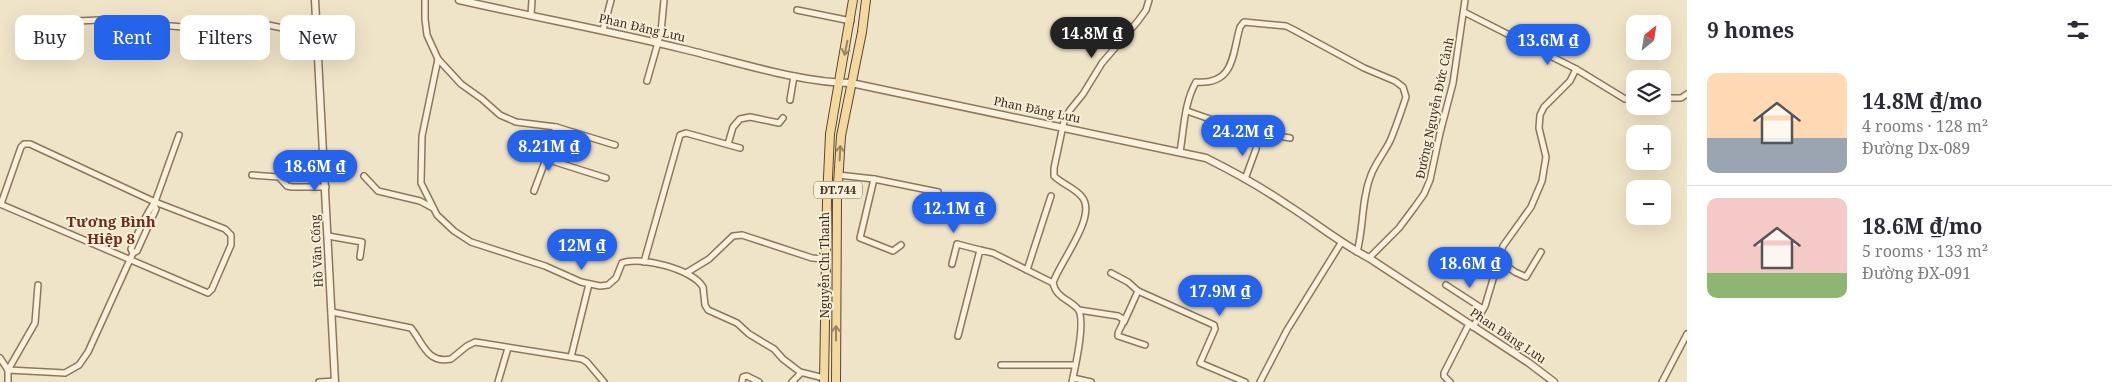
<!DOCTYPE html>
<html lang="en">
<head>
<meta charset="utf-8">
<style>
	:root { --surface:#fff; --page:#f2f2f3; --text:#2b2b33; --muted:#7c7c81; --line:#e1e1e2; --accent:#2563eb }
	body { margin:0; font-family:"Noto Serif",serif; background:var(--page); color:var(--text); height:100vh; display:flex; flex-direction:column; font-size:19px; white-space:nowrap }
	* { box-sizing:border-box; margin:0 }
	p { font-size:16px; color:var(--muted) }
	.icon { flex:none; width:28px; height:28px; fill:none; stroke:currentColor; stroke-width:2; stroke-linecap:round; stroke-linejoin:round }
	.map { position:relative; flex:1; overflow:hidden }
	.panel { display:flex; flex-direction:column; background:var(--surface); width:425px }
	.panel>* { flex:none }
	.hud { position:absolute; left:15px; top:15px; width:475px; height:45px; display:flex; gap:10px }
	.needle { width:32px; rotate:30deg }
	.controls { position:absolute; left:1626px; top:15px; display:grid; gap:10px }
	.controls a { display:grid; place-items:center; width:45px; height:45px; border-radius:10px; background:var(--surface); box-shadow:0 5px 20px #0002; font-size:25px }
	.price { position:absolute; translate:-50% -42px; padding:0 11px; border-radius:18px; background:var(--accent); color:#fff; font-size:16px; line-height:32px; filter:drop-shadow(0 1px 2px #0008) }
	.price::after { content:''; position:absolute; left:50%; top:30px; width:15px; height:11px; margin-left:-8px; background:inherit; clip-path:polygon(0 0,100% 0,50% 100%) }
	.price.current { background:#222; color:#fff }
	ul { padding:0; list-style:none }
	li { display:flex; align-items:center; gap:15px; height:125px; padding:0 20px }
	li+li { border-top:1px solid var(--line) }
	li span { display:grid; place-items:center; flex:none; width:140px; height:100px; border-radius:10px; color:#555 }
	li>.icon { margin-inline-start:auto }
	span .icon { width:60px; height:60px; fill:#fffc; stroke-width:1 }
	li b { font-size:21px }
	h2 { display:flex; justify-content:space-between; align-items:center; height:60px; padding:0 20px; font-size:21px }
	.tag { padding:0 18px; border-radius:10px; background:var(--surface); box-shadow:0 5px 20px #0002; font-size:18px; line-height:45px }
	.tag.current { background:var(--accent); color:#fff }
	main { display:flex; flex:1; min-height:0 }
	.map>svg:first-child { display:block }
</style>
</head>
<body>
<main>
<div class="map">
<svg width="1687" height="382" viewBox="0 0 1687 382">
	<rect width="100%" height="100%" fill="#f0e4c8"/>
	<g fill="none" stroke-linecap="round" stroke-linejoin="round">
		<defs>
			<g id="minor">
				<path d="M425 0V19L427 35 438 59 461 84 482 99 500 115 516 122 556 127 615 145"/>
				<path d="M797 10 851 21"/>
				<path d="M1464 12 1576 69 1625 99H1635"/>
				<path d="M531 15 532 0"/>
				<path d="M76 21 100 20 119 24 148 20 160 25 193 28 268 25 317 35"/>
				<path d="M603 30 611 0"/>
				<path d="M438 59 422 136 421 183 437 215 454 231 471 242 545 266 581 282 600 286 608 285 616 278 622 263C641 256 692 269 703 287L705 305 708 310 737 323 749 334 774 349 783 359 800 372 824 378"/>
				<path d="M647 81 661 32 664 0"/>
				<path d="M1662 98H1681L1687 94"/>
				<path d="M790 100 794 76"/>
				<path d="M1187 111 1250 133 1257 138"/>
				<path d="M556 127 546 159 606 178"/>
				<path d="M728 144 733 127 740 119 750 117 779 123 783 118"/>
				<path d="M1180 152C1184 129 1184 103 1196 82 1234 85 1232 56 1240 27L1244 22 1286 26 1294 30 1364 68 1395 81 1403 87 1406 97C1401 112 1396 127 1390 141 1384 153 1376 162 1371 175 1361 200 1364 227 1357 252"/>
				<path d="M252 175 279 177 287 186 292 187H326"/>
				<path d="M838 175 874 179 938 192"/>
				<path d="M364 176 378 191 420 201 433 208"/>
				<path d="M874 179 860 238 893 251 901 245"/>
				<path d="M1245 179 1256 149 1257 138 1261 133 1290 138"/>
				<path d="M534 191 546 159"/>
				<path d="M0 204 208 293 212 289 231 245V235L225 229 155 202 30 144H24L21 147 1 204"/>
				<path d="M328 236 362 242 360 257"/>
				<path d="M133 253 137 251 156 209 154 205"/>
				<path d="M1369 258 1399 228 1414 208 1424 194 1430 180 1440 133 1453 83 1465 0"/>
				<path d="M1498 260 1515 272 1526 277 1541 252"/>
				<path d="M644 262 680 135 686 133 740 148"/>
				<path d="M952 264 957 244 980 250"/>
				<path d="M1027 270 1051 196"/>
				<path d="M686 273 709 259 733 236 742 235 812 258 825 259"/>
				<path d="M1111 273 1128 282 1138 291 1124 322"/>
				<path d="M1446 285 1483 309"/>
				<path d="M1138 291 1214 325 1215 329 1200 363 1245 382"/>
				<path d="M1079 310 1118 316 1123 319C1124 326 1117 330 1118 336L1145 345"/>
				<path d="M332 312 411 328C423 343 427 364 451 359L467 346 475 342 582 359 587 362 604 382"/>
				<path d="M1473 327 1485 306 1503 246 1531 207 1542 181 1546 157 1539 128 1540 115 1544 107 1570 81 1576 69"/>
				<path d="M958 336 980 250 993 253 1053 283"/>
				<path d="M571 357 589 284"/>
				<path d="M0 358 8 370"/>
				<path d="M1001 365H1075"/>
				<path d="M8 370 35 323 38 285"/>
				<path d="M1073 378 1091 382"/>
				<path d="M8 382V370L65 373 79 365 88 352 133 253 131 249C138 233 145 215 155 202L179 135"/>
				<path d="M319 382 335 381"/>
				<path d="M498 382 508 348"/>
				<path d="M742 382 743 377 747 376 759 382"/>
				<path d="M792 382 801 373"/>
				<path d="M1072 382C1075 368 1087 317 1077 308 1068 299 1056 297 1053 283 1059 263 1098 216 1082 197 1075 188 1062 184 1054 176V168L1064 121 1070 110 1083 94 1102 63 1138 21 1146 10 1149 0"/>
				<path d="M1260 382 1287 330 1341 243"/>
				<path d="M1450 382 1444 376V373L1469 324"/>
				<path d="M1662 382 1687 334"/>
			</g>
			<g id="tertiary">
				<path d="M315 0 335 382"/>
				<path d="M459 0C534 17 609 31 683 49 734 61 800 83 851 83L1206 158C1234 172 1261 187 1286 204 1315 222 1338 242 1369 258L1529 363 1554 382"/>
			</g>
			<g id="primary">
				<path d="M824 382 827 200 830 134 853 0"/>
				<path d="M836 382 837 200 841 136 862 32 866 0"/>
			</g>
		</defs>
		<use href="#minor" stroke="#8d765c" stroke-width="8"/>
		<use href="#tertiary" stroke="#8d765c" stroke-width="9"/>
		<use href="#primary" stroke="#5b4430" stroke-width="10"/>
		<use href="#minor" stroke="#faf1dc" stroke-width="5"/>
		<use href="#tertiary" stroke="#faf1dc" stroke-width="6"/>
		<use href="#primary" stroke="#f3d9a0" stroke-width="8"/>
	</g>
	<defs><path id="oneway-shaft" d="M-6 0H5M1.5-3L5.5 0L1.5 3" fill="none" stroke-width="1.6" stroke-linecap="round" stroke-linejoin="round" transform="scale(1.25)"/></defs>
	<g stroke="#988460">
		<use href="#oneway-shaft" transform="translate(846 48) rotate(101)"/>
		<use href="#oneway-shaft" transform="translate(840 153) rotate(-87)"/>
		<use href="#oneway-shaft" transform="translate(836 333) rotate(-90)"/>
	</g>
	<g text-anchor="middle" stroke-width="4" stroke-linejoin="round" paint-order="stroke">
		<rect fill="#f7eed8" stroke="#756857" stroke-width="1" x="814" y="181.5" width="48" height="17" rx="4"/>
		<g font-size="11" font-weight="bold" fill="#3d2e20">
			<text x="838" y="194">ĐT.744</text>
		</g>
		<g font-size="12" fill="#3d2e20" stroke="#f7eed8">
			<text transform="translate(642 28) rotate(13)" y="4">Phan Đăng Lưu</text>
			<text transform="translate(1435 108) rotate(-78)" y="4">Đường Nguyễn Đức Cảnh</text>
			<text transform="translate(1037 110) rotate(12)" y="4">Phan Đăng Lưu</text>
			<text transform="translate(317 251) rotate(-93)" y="4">Hồ Văn Cống</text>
			<text transform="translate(825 265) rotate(-90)" y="4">Nguyễn Chí Thanh</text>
			<text transform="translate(1508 336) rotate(34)" y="4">Phan Đăng Lưu</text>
		</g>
		<g font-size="15" font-weight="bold" fill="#6b2e1e" stroke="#f7eed8">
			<text x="111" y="227">Tương Bình<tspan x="111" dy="17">Hiệp 8</tspan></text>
		</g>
	</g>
</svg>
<div class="controls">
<a><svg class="needle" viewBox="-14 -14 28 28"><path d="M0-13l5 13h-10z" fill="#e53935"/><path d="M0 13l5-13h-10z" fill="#7c7c81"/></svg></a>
<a><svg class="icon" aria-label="layers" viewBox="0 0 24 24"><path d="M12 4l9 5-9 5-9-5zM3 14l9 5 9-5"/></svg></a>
<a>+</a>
<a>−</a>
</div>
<b class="price current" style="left:1092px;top:59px">14.8M ₫</b>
<b class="price" style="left:1548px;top:66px">13.6M ₫</b>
<b class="price" style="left:1243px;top:157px">24.2M ₫</b>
<b class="price" style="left:549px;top:172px">8.21M ₫</b>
<b class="price" style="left:315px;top:192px">18.6M ₫</b>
<b class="price" style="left:954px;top:234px">12.1M ₫</b>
<b class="price" style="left:582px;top:271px">12M ₫</b>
<b class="price" style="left:1470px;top:289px">18.6M ₫</b>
<b class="price" style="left:1220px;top:317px">17.9M ₫</b>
<div class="hud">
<a class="tag">Buy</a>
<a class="tag current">Rent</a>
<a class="tag">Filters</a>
<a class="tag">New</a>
</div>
</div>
<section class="panel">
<h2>9 homes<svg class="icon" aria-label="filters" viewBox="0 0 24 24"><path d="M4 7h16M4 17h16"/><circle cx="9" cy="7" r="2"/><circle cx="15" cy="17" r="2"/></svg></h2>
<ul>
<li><span style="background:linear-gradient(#ffd9b3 65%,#9aa5b1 0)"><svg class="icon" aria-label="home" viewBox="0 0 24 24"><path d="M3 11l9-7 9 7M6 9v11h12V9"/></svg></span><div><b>14.8M ₫/mo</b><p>4 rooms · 128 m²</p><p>Đường Dx-089</p></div></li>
<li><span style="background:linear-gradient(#f6c9c9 75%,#8fb573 0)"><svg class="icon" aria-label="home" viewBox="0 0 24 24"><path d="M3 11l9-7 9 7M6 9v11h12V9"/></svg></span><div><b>18.6M ₫/mo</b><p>5 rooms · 133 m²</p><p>Đường ĐX-091</p></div></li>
</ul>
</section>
</main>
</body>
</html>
